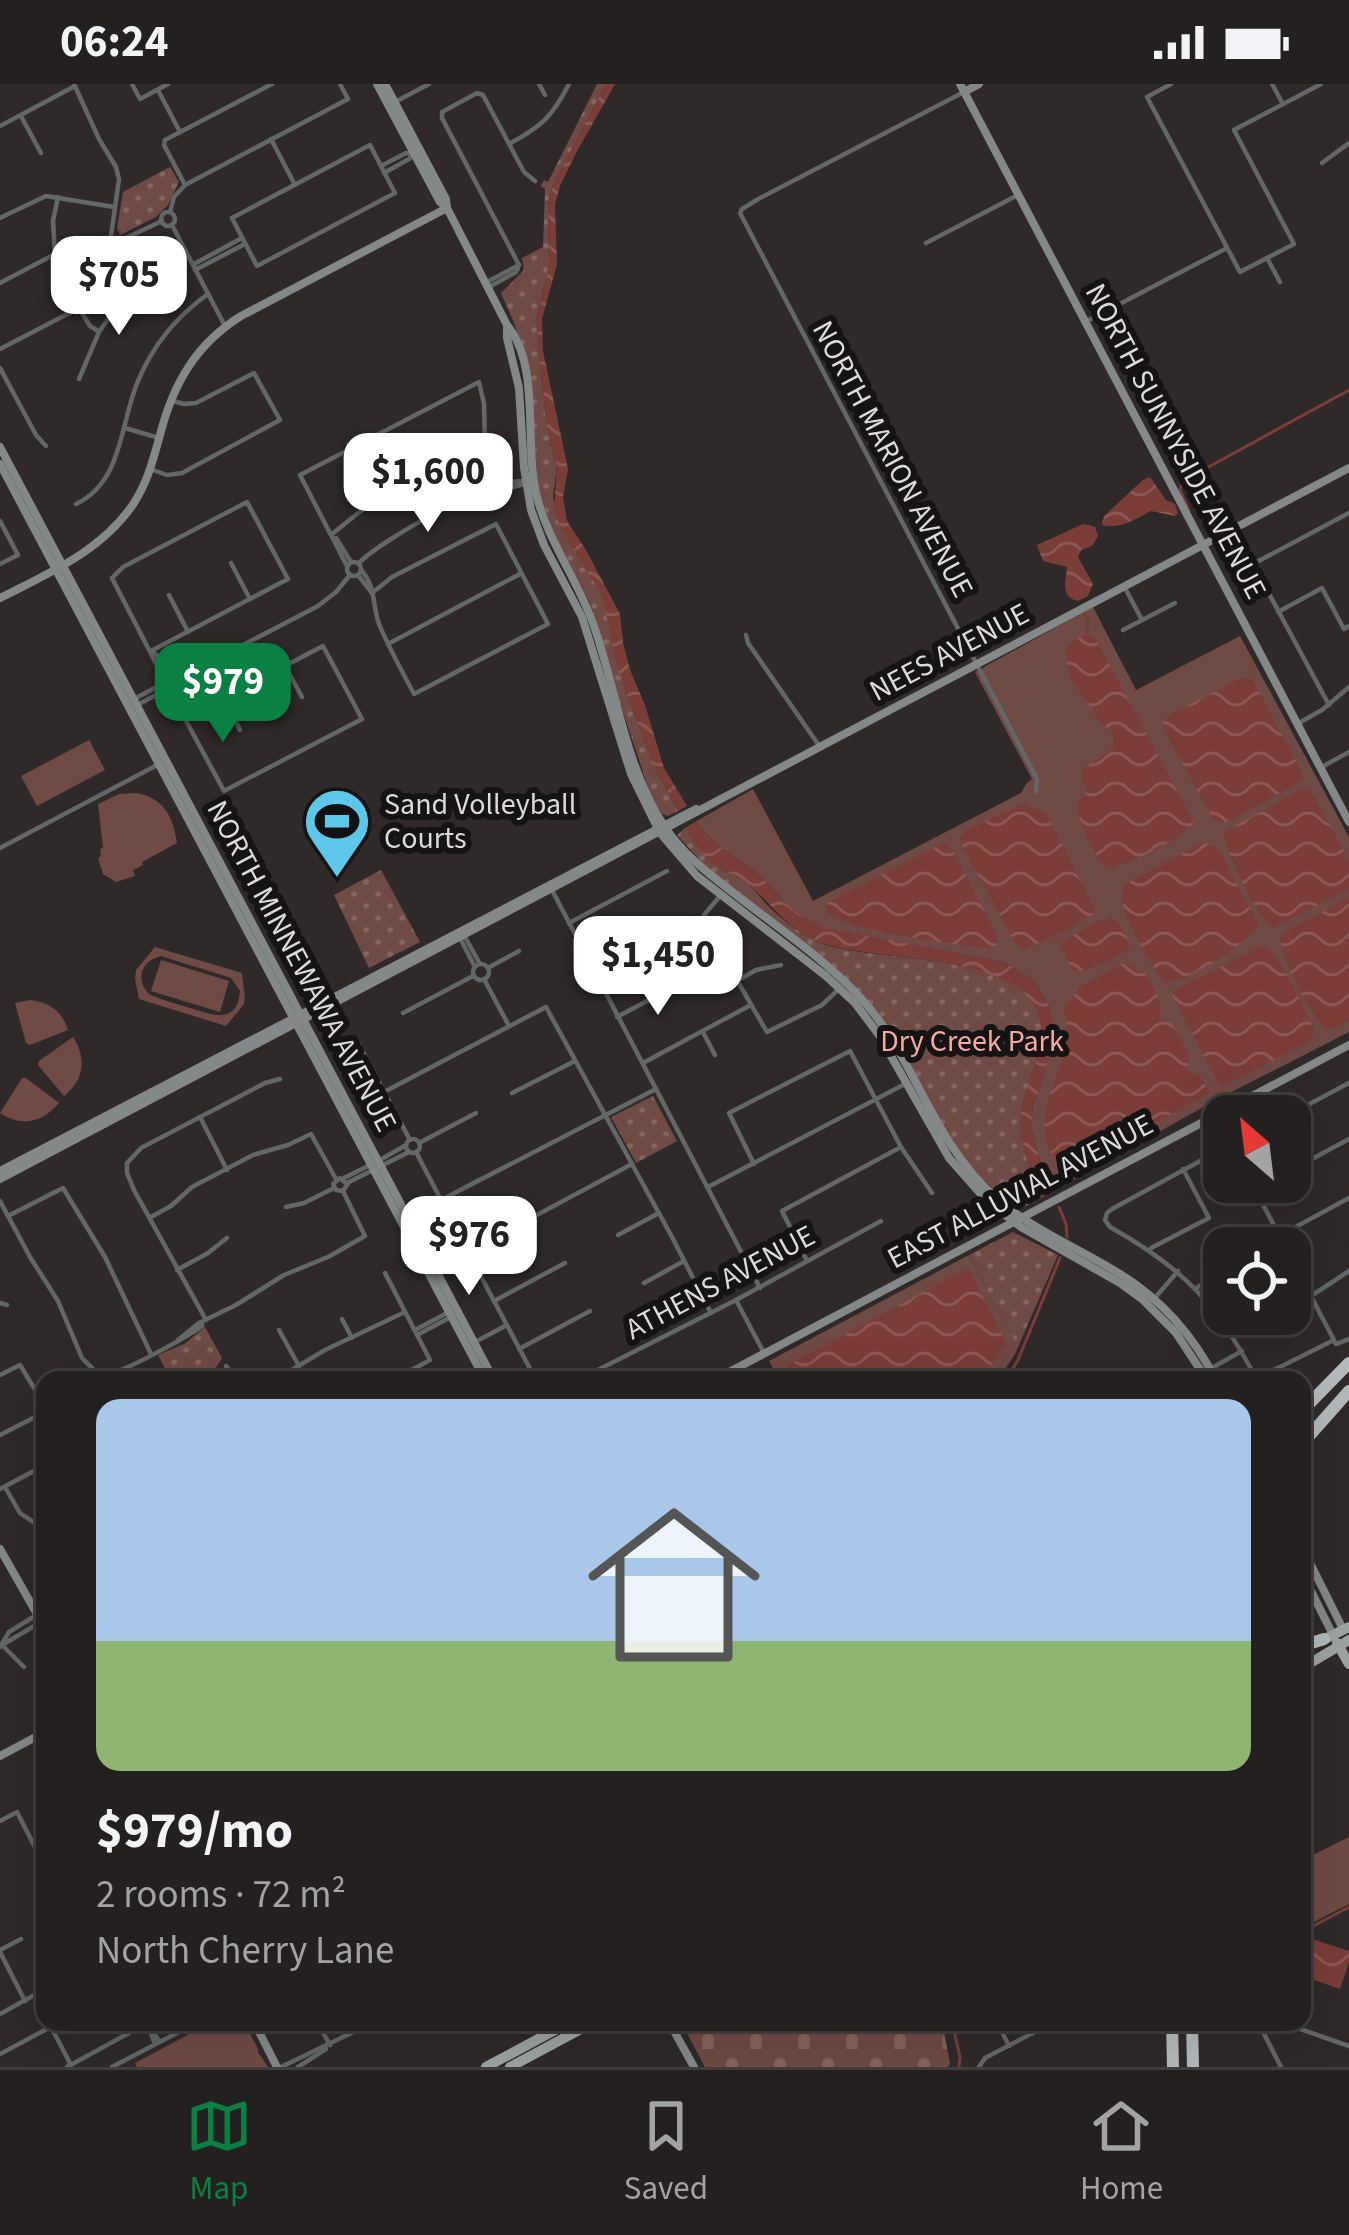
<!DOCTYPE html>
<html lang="en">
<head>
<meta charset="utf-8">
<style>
	:root { --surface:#23201f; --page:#2b2828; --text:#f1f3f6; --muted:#a3a3a4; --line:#403e3d; --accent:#0b8043 }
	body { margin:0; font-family:"Source Sans 3",sans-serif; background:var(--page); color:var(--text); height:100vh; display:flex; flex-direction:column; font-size:45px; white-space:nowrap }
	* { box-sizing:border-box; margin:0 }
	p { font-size:39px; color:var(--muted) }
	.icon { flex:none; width:66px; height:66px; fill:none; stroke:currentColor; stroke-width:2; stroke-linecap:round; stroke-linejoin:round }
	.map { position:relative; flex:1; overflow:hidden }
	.side { position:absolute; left:36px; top:1287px; width:1275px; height:660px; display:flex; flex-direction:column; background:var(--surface); border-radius:24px; box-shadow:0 12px 48px #0002,0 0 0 3px var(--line) }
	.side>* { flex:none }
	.needle { width:78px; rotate:332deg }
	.fabs { position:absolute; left:1203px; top:1011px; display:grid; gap:24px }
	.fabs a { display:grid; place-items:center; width:108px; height:108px; border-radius:24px; background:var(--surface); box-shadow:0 12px 48px #0002,0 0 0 3px var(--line); font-size:60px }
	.price { position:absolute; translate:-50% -102px; padding:0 27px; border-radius:24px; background:#fff; color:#222; font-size:39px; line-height:78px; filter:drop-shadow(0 3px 6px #0008) }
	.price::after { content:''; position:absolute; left:50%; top:72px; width:36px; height:27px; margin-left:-18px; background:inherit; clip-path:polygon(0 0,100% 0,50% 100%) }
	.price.selected { background:var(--accent); color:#fff }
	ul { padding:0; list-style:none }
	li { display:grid; align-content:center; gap:24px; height:636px; padding:0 60px }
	li span { display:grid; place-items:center; height:372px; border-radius:24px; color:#555 }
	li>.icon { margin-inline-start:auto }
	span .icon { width:216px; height:216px; fill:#fffc; stroke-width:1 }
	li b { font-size:51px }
	.status { display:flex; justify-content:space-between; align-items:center; height:84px; padding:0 60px; background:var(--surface); direction:ltr }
	.status svg { height:33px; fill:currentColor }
	.menu { display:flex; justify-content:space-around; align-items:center; height:168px; border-top:3px solid var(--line); background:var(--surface); font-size:33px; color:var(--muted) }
	.menu a { display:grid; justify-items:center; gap:6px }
	.menu .selected { color:var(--accent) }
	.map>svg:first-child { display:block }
</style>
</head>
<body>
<div class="status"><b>06:24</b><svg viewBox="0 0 49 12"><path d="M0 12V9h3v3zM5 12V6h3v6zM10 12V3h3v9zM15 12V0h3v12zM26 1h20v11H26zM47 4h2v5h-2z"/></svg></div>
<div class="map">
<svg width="1349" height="1983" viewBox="0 0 1349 1983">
	<defs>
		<pattern id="cemetery-stones" width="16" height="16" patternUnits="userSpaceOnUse" patternTransform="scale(3)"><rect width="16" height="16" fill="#704a45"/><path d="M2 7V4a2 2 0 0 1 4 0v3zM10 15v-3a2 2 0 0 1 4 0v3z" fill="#84645f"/></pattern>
		<pattern id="park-dots" width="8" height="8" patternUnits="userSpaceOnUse" patternTransform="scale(3)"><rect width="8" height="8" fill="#704a45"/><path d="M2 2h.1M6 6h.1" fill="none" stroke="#84645f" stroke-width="1.8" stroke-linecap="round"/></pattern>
		<pattern id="water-waves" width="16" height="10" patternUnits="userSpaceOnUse" patternTransform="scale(3)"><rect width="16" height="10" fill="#7a3d38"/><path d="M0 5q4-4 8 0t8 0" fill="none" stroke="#8c5854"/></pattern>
	</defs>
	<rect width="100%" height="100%" fill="#2f2a29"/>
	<g fill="#704a45" fill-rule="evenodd">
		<path d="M1093 523 1136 606 1240 552 1349 753V948L1216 1016 1055 1106 1040 1077 1031 1043 1033 1021 1044 992 1050 924 1034 897 1004 878 825 845 795 828 753 786 716 760 695 738 753 705 813 817 1021 709 1026 700 1032 695 975 588Z"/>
		<path d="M89 656 105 686 37 722 21 692Z"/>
		<path d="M137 709C165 715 173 733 177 759L142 778 143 781 133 786 135 792 116 798 103 790 98 774 101 772 100 765 103 764 98 720 119 710Z"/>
		<path d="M155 863 242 889C246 927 249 913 226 942L139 915 135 895 136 886ZM161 872 231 894 240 907C237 943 210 930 187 923 174 919 161 916 149 910 135 895 141 877 161 872Z"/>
		<path d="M161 876 229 897 220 928 151 907Z"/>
		<path d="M30 916C49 918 62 927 68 946L30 961 26 959 15 919Z"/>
		<path d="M73 953C87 975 84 996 64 1012L38 981 39 977Z"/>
		<path d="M22 994H26L59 1019C42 1039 21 1043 0 1029Z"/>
		<path d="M969 1171 1015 1258 991 1296H780L769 1277Z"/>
		<path d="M1349 1753V1820L1302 1844V1761L1309 1773Z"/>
		<path d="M212 1938H244L258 1965V1968L268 1983H137L135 1979Z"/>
	</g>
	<path fill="url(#cemetery-stones)" d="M681 1938H942L950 1979 948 1983H705Z"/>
	<g fill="url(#park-dots)">
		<path d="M597 0H606L553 101 548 120 549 180 537 235 539 270 547 344 557 382 553 413 559 440 604 514 624 603 654 682 678 727 668 732 662 730 650 709 613 598 599 544 589 517 550 442 538 404 530 298 515 241 501 209 524 186 522 174 543 163 545 105 541 102 544 96 548 98Z"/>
		<path d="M170 83 179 98 168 121 156 133 120 151 117 144 123 108Z"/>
		<path d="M686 743 689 749C698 760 708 774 720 784 727 789 737 791 744 796 754 804 761 815 769 823 784 837 804 853 823 860 877 878 1000 869 1033 918 1057 956 1023 995 1021 1034 1019 1063 1031 1087 1043 1113L1022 1124H1016C991 1105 969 1083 951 1057 919 1011 904 959 865 913L707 784 677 751Z"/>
		<path d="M381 786 420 858 369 884 334 811Z"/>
		<path d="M653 1012 677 1057 636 1079 611 1033Z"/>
		<path d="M1013 1148 1058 1171 1015 1270 998 1296H991L1015 1258 969 1171Z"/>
		<path d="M205 1243 222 1274 216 1283 220 1291 210 1296H171L158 1271 184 1260Z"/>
	</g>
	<g fill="url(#water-waves)">
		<path d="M606 0H615L576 69 560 102 555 121 557 180 542 235 543 267 568 385 563 413 567 437 586 466 620 530 623 558 630 586 645 621 664 684 687 722 678 727 654 682 624 603 616 578 603 514 559 440 554 426 557 382 547 344 539 270 537 235 549 180 548 121 553 101Z"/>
		<path d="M1150 393 1166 416 1175 420 1178 429 1175 432 1151 427C1136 435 1119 446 1102 441L1104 432 1143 396Z"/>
		<path d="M1083 440 1095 443 1098 452 1092 462 1081 466 1078 473 1093 500 1088 512 1078 517C1060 513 1066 497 1067 483L1043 477 1037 461Z"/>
		<path d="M1089 551 1095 554 1194 739C1178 756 1135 777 1112 783L1106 782 1099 776C1088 752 1066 728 1087 706L1082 697V686L1112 665 1114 656 1111 645 1103 642 1070 592 1065 567C1071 557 1078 553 1089 551Z"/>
		<path d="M1243 593 1252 595 1301 687 1303 696 1229 737 1219 739 1213 735 1163 644V638L1171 630Z"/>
		<path d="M1302 705 1311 707 1349 777V805L1273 844C1255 830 1227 772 1224 748Z"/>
		<path d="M1022 720 1046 729 1096 828 1073 843 1023 866 1014 858 959 755 964 748Z"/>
		<path d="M695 738 716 760 753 786 795 828 825 844 1004 878 1034 897 1050 924 1055 946 1044 992 1033 1021 1031 1043 1040 1077 1055 1106 1043 1113C1031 1087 1019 1063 1021 1034 1023 995 1057 956 1033 919 1001 870 878 877 824 860 790 849 771 819 745 797 738 791 729 790 721 785 705 776 693 759 686 743Z"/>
		<path d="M1204 758 1219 766 1259 842C1240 864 1195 893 1165 899 1153 885 1121 830 1122 812 1123 802 1126 802 1132 796Z"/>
		<path d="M944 759 951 764 998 853 995 862 990 865C954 859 850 849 826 827V822L830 817Z"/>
		<path d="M1349 814V937L1327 947C1309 926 1284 882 1280 854L1286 847Z"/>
		<path d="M1111 834C1121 839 1130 855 1129 865 1111 875 1092 888 1073 887L1059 860 1098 837Z"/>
		<path d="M1264 861C1287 881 1300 918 1314 945L1311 957 1229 999 1219 1000 1172 911 1175 906Z"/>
		<path d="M1126 878 1135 885 1144 887C1152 902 1164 916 1159 933L1172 940 1188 969 1190 974 1186 985 1201 993 1209 1009 1087 1077 1076 1081 1060 1079C1022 1046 1064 992 1067 953 1068 944 1066 934 1064 925L1081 902Z"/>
		<path d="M968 1184 1006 1259 982 1296H790L786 1288 788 1281Z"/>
		<path d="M1306 1853 1349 1867V1878L1340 1905 1302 1892V1856Z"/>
	</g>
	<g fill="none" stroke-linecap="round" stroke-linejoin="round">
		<g stroke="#7a3d38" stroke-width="3">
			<path d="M1189 427 1180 406 1183 397 1349 306"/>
			<path d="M1084 529 1088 537 1086 554"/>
			<path d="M1059 1123 1066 1140 1067 1153"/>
			<path d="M1006 1296 1018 1276 1060 1174"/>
			<path d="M1302 1848 1349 1823"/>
			<path d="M952 1938 960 1973 959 1983"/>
		</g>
		<g stroke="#646767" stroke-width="4.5">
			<path d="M74 0 99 55 116 83 119 95 111 152 116 170 133 200 99 248 79 295"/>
			<path d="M132 0 140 15 168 0"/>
			<path d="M539 0 545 11"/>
			<path d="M1171 0 1147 13 1240 188 1294 160 1234 46 1321 0"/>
			<path d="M1272 0 1283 20"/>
			<path d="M158 6 180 48"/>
			<path d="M964 8 760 114 742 125 740 129 1037 695 1036 707"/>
			<path d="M393 19 429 0"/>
			<path d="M21 32 41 69"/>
			<path d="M0 42 75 2"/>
			<path d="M271 55 295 101"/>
			<path d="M509 60C542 42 552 33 569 0"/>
			<path d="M370 61 395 109 257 182 232 134Z"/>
			<path d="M1322 79 1349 59"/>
			<path d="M381 82 406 69 413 70 409 75 384 89"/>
			<path d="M185 101 164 61 165 56 272 0"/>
			<path d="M170 128 174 113 185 101 348 15 340 0"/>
			<circle cx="168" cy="135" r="7"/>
			<path d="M0 134 46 112 114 123"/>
			<path d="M172 141 225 242"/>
			<path d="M112 157 124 155 162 137"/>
			<path d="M926 159 1018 111"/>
			<path d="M1267 174 1280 198"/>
			<path d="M194 180 242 154"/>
			<path d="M519 181 442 34V28L477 9 483 11 524 88 535 97"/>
			<path d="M195 186 243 161"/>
			<path d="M487 198 519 181"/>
			<path d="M0 199 55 170 53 137 58 113"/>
			<path d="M489 203 516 188 518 184"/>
			<path d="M1085 238 1227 164"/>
			<path d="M0 265 79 224 90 242 98 247"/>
			<path d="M0 284 36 351 46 362"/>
			<path d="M125 344 159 354"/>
			<path d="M153 386 167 391 182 389 280 336 254 289 196 319 184 320 170 316"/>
			<path d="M495 403 502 406 524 400"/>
			<path d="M76 420C123 398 120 339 138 297 153 261 177 232 208 210"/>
			<path d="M0 437 18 471 0 480"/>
			<path d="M332 450 362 426 485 362 484 320 479 298 300 391 347 482"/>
			<path d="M336 454 351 478"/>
			<circle cx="354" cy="485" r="7"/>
			<path d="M231 479 250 515"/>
			<path d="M359 479C381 456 497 390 526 398"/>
			<path d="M361 486C376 502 372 520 379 540 389 564 402 587 414 610L548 540 496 440 392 493 372 509"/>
			<path d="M358 491 372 509"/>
			<path d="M1125 504 1142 536"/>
			<path d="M169 511 188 548"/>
			<path d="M1278 528 1322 504 1344 545 1349 542"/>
			<path d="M1123 546 1175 519"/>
			<path d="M746 551 748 559 820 663"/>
			<path d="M388 560 520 490"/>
			<path d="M151 567 288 495 247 418 123 483 112 494 164 595"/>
			<path d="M151 567C163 573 165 588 176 596L177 602 172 607 166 606 163 602 164 595 169 593"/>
			<path d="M285 582 302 613"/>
			<path d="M176 596 318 522 336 508 350 491"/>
			<path d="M175 606 187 628 186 634"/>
			<path d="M170 607 224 707 362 635 323 562 186 634"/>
			<path d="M136 614 162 600"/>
			<path d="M224 614 240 646"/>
			<path d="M137 621 164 607"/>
			<path d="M1329 621 1253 480 1349 429"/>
			<path d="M1297 640 1322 626 1349 603"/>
			<path d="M1320 684 1349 668"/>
			<path d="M0 764 161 679"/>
			<path d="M552 806 760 1204"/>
			<path d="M720 812 704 831 720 867 767 948 822 921 841 903"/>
			<path d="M569 839 667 787"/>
			<path d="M465 853 480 880"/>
			<path d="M460 854 474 881"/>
			<circle cx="481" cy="888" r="8"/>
			<path d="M488 884 519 867"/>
			<path d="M592 886 654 854"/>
			<path d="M484 895 509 942"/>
			<path d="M737 897 756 886 781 881"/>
			<path d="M403 929 473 892"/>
			<path d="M617 933 679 900"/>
			<path d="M704 950 715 971"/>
			<path d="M356 955 410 1056"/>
			<path d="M643 979 749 922"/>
			<path d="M384 1008 546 923 672 1153 711 1229"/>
			<path d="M512 1009 575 977"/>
			<path d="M1216 1032 1224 1047"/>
			<path d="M1287 1032 1349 999"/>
			<path d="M200 1033 227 1086"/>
			<circle cx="413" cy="1062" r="7"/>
			<path d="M419 1059 476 1029"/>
			<path d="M1290 1059 1302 1080"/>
			<path d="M1224 1064 1112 1125 1107 1129 1105 1136 1110 1143C1185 1185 1217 1220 1257 1296"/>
			<path d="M416 1068 441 1116 656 1005"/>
			<path d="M380 1076 406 1061"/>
			<path d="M127 1079V1089L134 1106 206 1236"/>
			<path d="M127 1079 141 1064 265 999 280 995"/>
			<path d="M754 1080 729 1029 850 967 901 1063 932 1109"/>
			<path d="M1290 1087 1349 1055"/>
			<path d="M344 1094 370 1081"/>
			<path d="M1251 1098 1286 1164"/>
			<path d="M347 1100 340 1094 333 1100 336 1106 343 1107 349 1098 409 1068"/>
			<path d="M708 1103 905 1000"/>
			<path d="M1255 1106 1270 1098"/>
			<path d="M0 1117 30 1173 58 1217 82 1274 94 1286"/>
			<path d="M286 1123 304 1119 334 1104"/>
			<path d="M8 1132 63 1104 105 1173 151 1270"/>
			<path d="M151 1133 171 1122 192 1103 253 1071 288 1061 311 1050 336 1095"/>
			<path d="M618 1151 659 1129"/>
			<path d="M1279 1152 1349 1114"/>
			<path d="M1151 1164 1209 1134 1183 1085"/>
			<path d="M1290 1172 1336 1260 1349 1255"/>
			<path d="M807 1177 782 1127 901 1063"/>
			<path d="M177 1186 208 1169 227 1154"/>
			<path d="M385 1189 430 1276 393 1296"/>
			<path d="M644 1199 684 1177"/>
			<path d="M1196 1204 1224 1188"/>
			<path d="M1311 1212 1349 1187"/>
			<path d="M1154 1215 1178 1187"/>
			<path d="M736 1216 764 1269"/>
			<path d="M494 1217 565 1179"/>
			<path d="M0 1219 7 1221"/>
			<path d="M342 1235 352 1254"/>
			<path d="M279 1246 299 1282"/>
			<path d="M415 1246 449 1228"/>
			<path d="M1229 1247 1257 1232"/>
			<path d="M417 1251 449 1234"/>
			<path d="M178 1256 199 1239 236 1221 284 1191 328 1173 365 1152 343 1107"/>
			<path d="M475 1258 507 1241"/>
			<path d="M519 1265 590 1227"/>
			<path d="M226 1282 237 1296"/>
			<path d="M1210 1285 1242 1267"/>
			<path d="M0 1291 20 1281 45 1322"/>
			<path d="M747 1291 750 1296"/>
			<path d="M1256 1295 1332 1257"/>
			<path d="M88 1296 94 1286C102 1288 105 1290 114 1288 129 1285 189 1252 202 1242V1239"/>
			<path d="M275 1296 325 1266 405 1228"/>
			<path d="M536 1296 468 1168 632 1080"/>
			<path d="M578 1296 736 1216 881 1137"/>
			<path d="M0 1351 45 1328"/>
			<path d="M5 1403 20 1429 45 1446"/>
			<path d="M0 1405 45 1381"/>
			<path d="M2 1561 41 1538"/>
			<path d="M2 1561 24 1583"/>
			<path d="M0 1563 9 1548 35 1532"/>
			<path d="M0 1737 17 1728 38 1769 45 1765"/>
			<path d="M0 1866 21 1855"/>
			<path d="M0 1868 25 1917"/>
			<path d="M0 1930 45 1905"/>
			<path d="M317 1938 330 1961"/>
			<path d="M997 1938 1009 1962"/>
			<path d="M1269 1938 1261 1944 1281 1983"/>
			<path d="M1280 1938 1349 1962"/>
			<path d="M51 1943 71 1981"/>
			<path d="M155 1960 147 1939 160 1958"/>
			<path d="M0 1970 60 1938"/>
			<path d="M67 1983 149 1938"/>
			<path d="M112 1983 198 1938"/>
			<path d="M281 1983 374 1938"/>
			<path d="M298 1983 326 1965"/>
			<path d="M979 1983 985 1974 1054 1938"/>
		</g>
		<g stroke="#848889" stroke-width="8">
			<path d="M377 0 440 118 446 123"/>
			<path d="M385 0 446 115 447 124 507 241C541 282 524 359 536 409 547 457 578 495 594 542 617 609 626 687 667 746 683 769 704 786 726 803 770 838 820 871 859 912 916 973 930 1056 996 1114 1033 1146 1078 1164 1120 1190 1162 1216 1193 1251 1216 1296"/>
			<path d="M960 0 1349 738"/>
			<path d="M964 8 979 0"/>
			<path d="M507 243V254L519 304 524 384 531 426 544 461 582 533 631 690 660 749 697 792 826 892 855 919 879 951 949 1074 988 1118 1021 1143 1120 1199 1142 1215 1176 1249 1207 1296"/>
			<path d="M0 363 494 1296"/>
			<path d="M0 380 485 1296"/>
			<path d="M0 514C49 489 102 467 134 419 148 397 153 376 160 351 173 300 196 260 241 232L447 124"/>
			<path d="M0 1087 696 725"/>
			<path d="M0 1095 1349 384"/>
			<path d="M714 1296 1349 961"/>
			<path d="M1302 1463 1343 1545"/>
			<path d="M0 1465 45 1544"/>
			<path d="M1302 1489 1333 1551"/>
			<path d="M0 1672 45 1648"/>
			<path d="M254 1938 277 1983"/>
			<path d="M669 1938 694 1983"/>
		</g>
		<g stroke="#9da2a3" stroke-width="10">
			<path d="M1321 1557 1349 1543"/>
			<path d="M1337 1559 1349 1580"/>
			<path d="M1302 1584 1349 1556"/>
			<path d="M486 1983 570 1938"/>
			<path d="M510 1983 594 1938"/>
		</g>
		<g stroke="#b3b9bb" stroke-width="12">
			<path d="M1302 1327 1349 1279"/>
			<path d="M1302 1360 1349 1307"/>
			<path d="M1302 1562 1324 1555"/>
			<path d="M1172 1938 1173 1983"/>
			<path d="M1192 1938 1193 1983"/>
		</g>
	</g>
	<defs>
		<symbol id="stadium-pin" viewBox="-11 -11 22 30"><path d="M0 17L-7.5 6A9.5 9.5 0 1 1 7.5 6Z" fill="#5cc7e8" stroke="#151313"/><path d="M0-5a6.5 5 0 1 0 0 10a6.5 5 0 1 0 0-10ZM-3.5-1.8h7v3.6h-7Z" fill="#111"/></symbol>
	</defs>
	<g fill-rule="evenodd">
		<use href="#stadium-pin" x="299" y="699" width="76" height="104"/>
	</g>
	<g text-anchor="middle" stroke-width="12" stroke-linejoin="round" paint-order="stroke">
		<g font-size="30" fill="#dddad9" stroke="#151313">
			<text transform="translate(1176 357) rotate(62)" y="10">NORTH SUNNYSIDE AVENUE</text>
			<text transform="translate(893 375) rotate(62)" y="10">NORTH MARION AVENUE</text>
			<text transform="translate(949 568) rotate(-28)" y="10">NEES AVENUE</text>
			<text transform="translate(302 882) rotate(62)" y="10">NORTH MINNEWAWA AVENUE</text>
			<text transform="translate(1020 1107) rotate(-28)" y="10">EAST ALLUVIAL AVENUE</text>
			<text transform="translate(720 1198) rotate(-28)" y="10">ATHENS AVENUE</text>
		</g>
		<g font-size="30" fill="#dddad9" stroke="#151313" text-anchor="start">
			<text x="384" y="730">Sand Volleyball<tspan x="384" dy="34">Courts</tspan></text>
		</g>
		<g font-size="30" fill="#f7aaa1" stroke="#151313">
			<text x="972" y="967">Dry Creek Park</text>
		</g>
	</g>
</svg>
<div class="fabs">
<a><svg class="needle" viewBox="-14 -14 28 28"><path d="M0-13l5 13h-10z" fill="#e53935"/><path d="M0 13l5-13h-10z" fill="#a3a3a4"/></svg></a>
<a><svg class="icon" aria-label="locate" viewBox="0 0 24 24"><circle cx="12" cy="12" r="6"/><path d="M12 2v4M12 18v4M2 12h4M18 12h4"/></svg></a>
</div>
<b class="price" style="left:119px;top:254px">$705</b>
<b class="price" style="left:428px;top:451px">$1,600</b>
<b class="price selected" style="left:223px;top:661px">$979</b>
<b class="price" style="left:658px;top:934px">$1,450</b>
<b class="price" style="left:469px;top:1214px">$976</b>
<section class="side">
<ul>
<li><span style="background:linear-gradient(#a9c7e8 65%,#8fb573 0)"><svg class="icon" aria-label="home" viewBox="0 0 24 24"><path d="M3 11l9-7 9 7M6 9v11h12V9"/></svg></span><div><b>$979/mo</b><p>2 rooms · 72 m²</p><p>North Cherry Lane</p></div></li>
</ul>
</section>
</div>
<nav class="menu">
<a class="selected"><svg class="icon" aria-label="map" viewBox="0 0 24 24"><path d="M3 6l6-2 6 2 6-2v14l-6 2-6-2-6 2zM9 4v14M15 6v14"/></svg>Map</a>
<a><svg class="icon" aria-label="saved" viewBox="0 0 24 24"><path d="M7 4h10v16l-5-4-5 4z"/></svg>Saved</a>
<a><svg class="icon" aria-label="home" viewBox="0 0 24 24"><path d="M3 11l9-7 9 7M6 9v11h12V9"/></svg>Home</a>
</nav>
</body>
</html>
